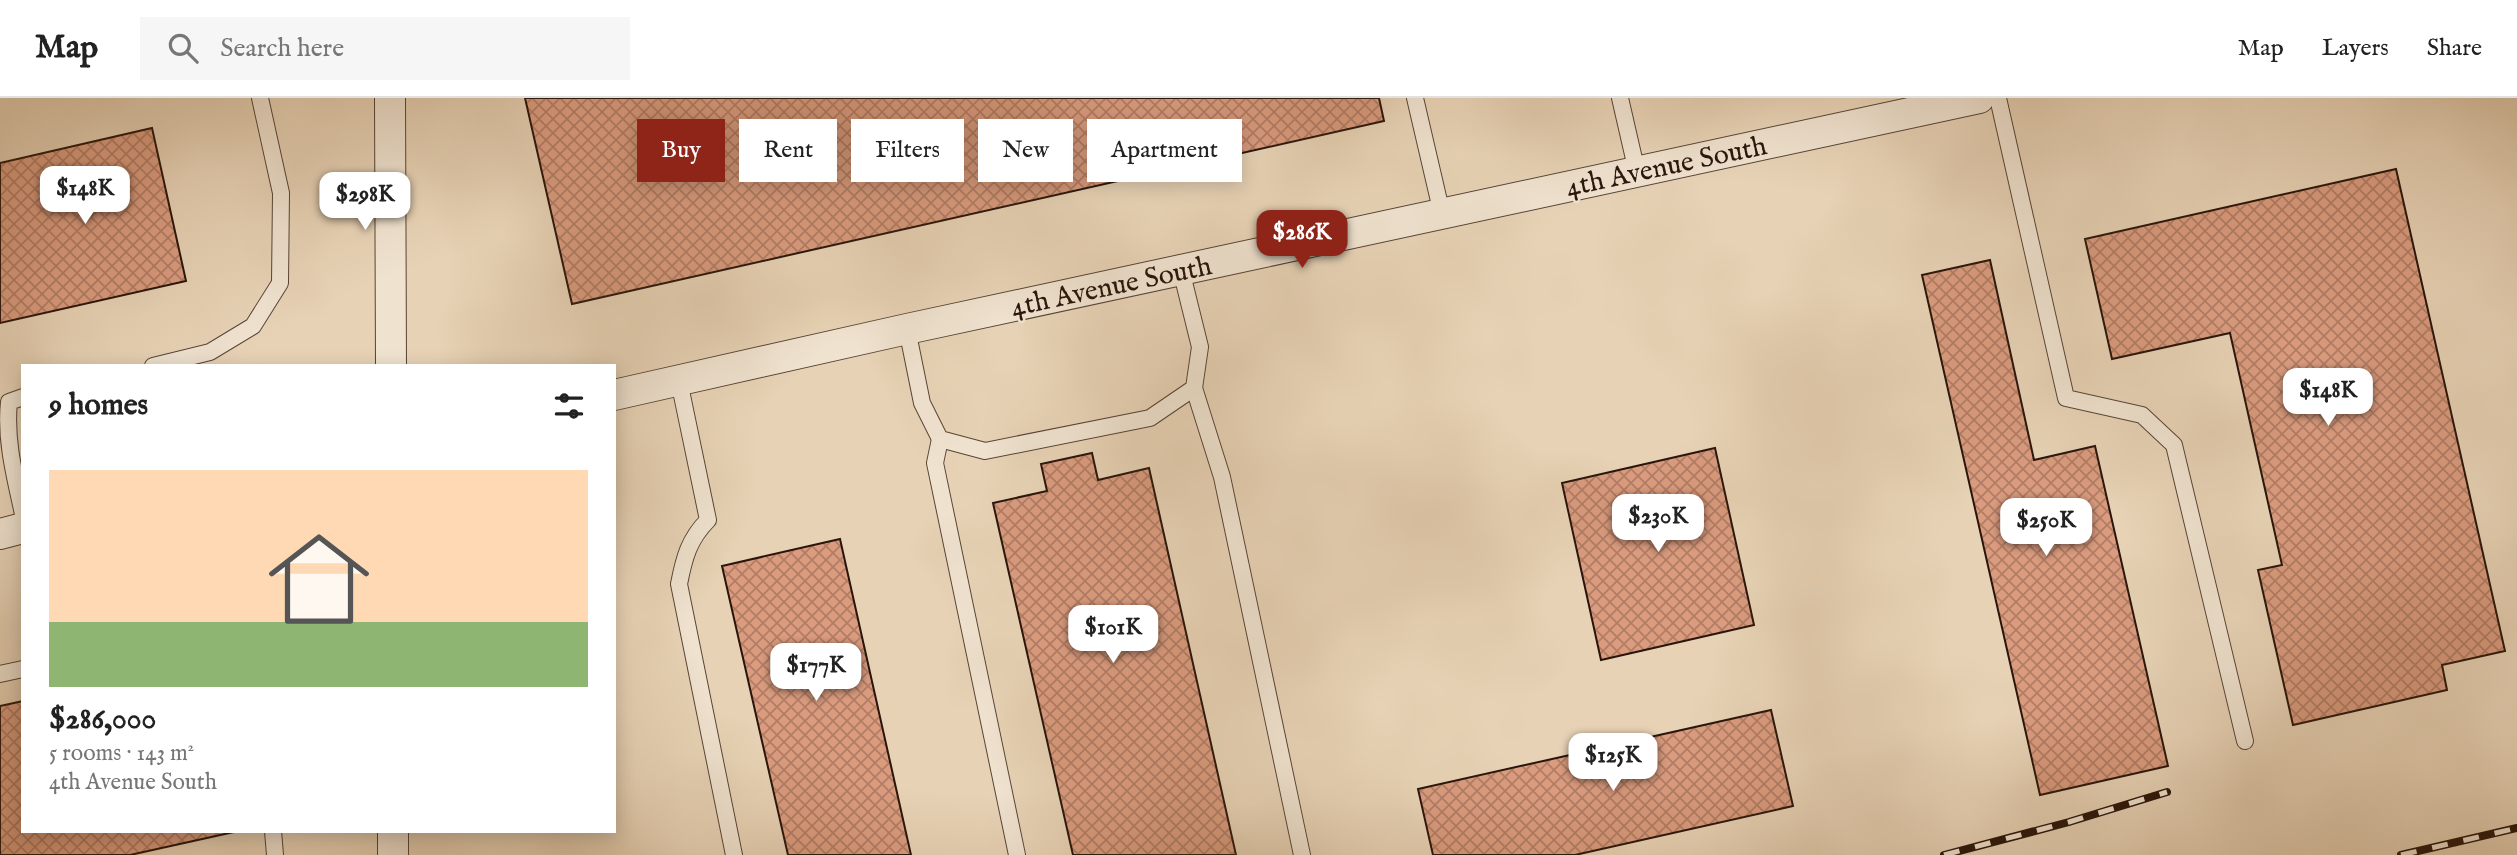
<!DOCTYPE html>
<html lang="en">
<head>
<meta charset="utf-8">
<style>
	:root { --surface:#fff; --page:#f6f6f6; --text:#222; --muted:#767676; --line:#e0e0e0; --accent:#8f2418 }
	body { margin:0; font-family:"IM FELL English",serif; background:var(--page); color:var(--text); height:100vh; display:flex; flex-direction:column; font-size:26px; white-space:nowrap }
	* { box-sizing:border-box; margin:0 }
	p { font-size:23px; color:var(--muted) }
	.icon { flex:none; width:38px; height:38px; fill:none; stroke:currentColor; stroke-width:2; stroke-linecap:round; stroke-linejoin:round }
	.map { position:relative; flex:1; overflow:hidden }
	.drawer { position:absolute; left:21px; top:266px; width:595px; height:469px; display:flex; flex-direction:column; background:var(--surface); border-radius:0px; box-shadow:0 4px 18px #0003 }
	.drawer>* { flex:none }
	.banner { position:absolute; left:637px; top:21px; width:665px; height:63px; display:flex; gap:14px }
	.price { position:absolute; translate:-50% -60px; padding:0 16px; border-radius:14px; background:#fff; color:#222; font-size:23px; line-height:46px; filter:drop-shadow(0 2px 4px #0008) }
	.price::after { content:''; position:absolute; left:50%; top:42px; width:21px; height:16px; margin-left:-10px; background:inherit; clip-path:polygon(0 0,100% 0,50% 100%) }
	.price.on { background:var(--accent); color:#fff }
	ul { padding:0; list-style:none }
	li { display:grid; align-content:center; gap:14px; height:371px; padding:0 28px }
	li+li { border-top:2px solid var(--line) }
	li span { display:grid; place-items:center; height:217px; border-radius:0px; color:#555 }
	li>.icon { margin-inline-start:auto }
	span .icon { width:126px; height:126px; fill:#fffc; stroke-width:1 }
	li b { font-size:30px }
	h2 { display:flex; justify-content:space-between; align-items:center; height:84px; padding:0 28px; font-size:30px }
	.tag { padding:0 24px; border-radius:0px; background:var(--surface); box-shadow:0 4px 18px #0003; font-size:24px; line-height:63px }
	.tag.on { background:var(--accent); color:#fff }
	header { display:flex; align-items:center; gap:42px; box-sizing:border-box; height:98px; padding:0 35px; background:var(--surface); border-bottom:2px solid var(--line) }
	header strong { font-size:33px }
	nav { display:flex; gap:38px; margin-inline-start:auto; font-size:24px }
	.search { width:490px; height:63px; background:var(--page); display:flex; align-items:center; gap:18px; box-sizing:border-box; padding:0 24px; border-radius:0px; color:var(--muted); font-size:26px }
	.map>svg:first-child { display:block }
</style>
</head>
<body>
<header>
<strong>Map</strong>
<div class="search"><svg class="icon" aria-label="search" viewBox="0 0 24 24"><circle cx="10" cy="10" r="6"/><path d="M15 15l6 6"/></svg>Search here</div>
<nav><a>Map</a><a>Layers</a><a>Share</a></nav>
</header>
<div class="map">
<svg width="2517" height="757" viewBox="0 0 2517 757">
	<defs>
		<pattern id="building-cross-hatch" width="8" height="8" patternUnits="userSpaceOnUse" patternTransform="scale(1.75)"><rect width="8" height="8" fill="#da9b7e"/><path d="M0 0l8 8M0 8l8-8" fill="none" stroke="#b17d65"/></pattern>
	</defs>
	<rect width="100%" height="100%" fill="#e7d2b5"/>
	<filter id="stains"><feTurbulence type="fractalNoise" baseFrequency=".00286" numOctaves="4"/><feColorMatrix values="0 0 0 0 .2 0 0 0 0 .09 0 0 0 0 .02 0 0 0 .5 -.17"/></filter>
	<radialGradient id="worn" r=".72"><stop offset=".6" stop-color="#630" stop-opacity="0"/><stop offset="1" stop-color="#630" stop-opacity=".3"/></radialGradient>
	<g fill="url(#building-cross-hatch)" stroke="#29150b" stroke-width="2">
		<path d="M525 0H1379L1384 23 572 206Z"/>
		<path d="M152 30 186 183 0 225V65Z"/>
		<path d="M2396 71 2505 553 2442 567 2447 592 2293 627 2258 472 2282 467 2230 235 2112 261 2085 141Z"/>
		<path d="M1990 162 2034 362 2095 348 2168 668 2040 697 1922 177Z"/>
		<path d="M1715 350 1754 527 1601 562 1562 385Z"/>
		<path d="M1092 355 1098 382 1149 370 1236 757H1073L993 405 1047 393 1041 366Z"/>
		<path d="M840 441 911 757H788L722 468Z"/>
		<path d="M23 603V733L234 734 130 757H0V608Z"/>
		<path d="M1771 612 1793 708 1575 757H1433L1418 691Z"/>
	</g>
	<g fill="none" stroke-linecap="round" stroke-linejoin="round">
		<defs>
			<g id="service">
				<path d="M1415 0 1442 116"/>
				<path d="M1620 0 1637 74"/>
				<path d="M1998 0 2066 300 2142 317 2174 347 2245 643"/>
				<path d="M907 231 922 305 940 341 985 353 1150 320 1194 290 1200 249 1181 172"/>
				<path d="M153 268 210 254 253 228 280 185 281 95 260 0"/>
				<path d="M679 283 708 422C689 441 684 460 679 486L734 757"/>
				<path d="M1194 290 1222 379 1302 757"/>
				<path d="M23 299 9 304C5 342 15 379 23 416"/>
				<path d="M940 341 935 365 1017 757"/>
				<path d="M0 576 23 571"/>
				<path d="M273 733 275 757"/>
			</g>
			<g id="minor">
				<path d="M390 0 391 268"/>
				<path d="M614 297 907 231 1979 0"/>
				<path d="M0 436 23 430"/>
				<path d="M393 733V757"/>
			</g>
		</defs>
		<use href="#service" stroke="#584436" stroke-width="18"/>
		<use href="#minor" stroke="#584436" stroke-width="32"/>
		<use href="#service" stroke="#efe2cf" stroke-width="16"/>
		<use href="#minor" stroke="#efe2cf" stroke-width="30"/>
		<defs>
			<g id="rail">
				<path d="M1944 757 2069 724 2167 694"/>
				<path d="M2401 757 2517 730"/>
			</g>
		</defs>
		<use href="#rail" stroke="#29150b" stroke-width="8"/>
		<use href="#rail" stroke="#efe2cf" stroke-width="5" stroke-dasharray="16" stroke-linecap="butt"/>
	</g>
	<g text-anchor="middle" stroke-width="5" stroke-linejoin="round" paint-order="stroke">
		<g font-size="28" fill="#29150b" stroke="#efe2cf">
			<text transform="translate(1666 67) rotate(-12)" y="10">4th Avenue South</text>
			<text transform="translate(1111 187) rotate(-12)" y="10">4th Avenue South</text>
		</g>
	</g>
	<rect width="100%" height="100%" filter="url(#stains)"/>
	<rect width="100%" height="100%" fill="url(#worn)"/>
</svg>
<b class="price" style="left:85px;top:128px">$148K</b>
<b class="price" style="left:365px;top:134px">$298K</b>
<b class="price on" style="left:1302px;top:172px">$286K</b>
<b class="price" style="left:2328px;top:330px">$148K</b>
<b class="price" style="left:1658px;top:456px">$230K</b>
<b class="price" style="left:2046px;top:460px">$250K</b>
<b class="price" style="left:1113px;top:567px">$101K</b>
<b class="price" style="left:816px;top:605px">$177K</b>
<b class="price" style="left:1613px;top:695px">$125K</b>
<div class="banner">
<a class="tag on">Buy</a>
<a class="tag">Rent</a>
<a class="tag">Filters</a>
<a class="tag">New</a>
<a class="tag">Apartment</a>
</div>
<section class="drawer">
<h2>9 homes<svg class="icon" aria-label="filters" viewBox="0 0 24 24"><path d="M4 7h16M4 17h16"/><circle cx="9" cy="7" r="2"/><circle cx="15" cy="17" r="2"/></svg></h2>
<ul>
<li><span style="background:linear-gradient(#ffd9b3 70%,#8fb573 0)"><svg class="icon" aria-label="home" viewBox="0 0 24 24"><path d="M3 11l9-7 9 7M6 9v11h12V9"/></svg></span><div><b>$286,000</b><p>5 rooms · 143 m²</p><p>4th Avenue South</p></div></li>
</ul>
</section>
</div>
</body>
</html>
